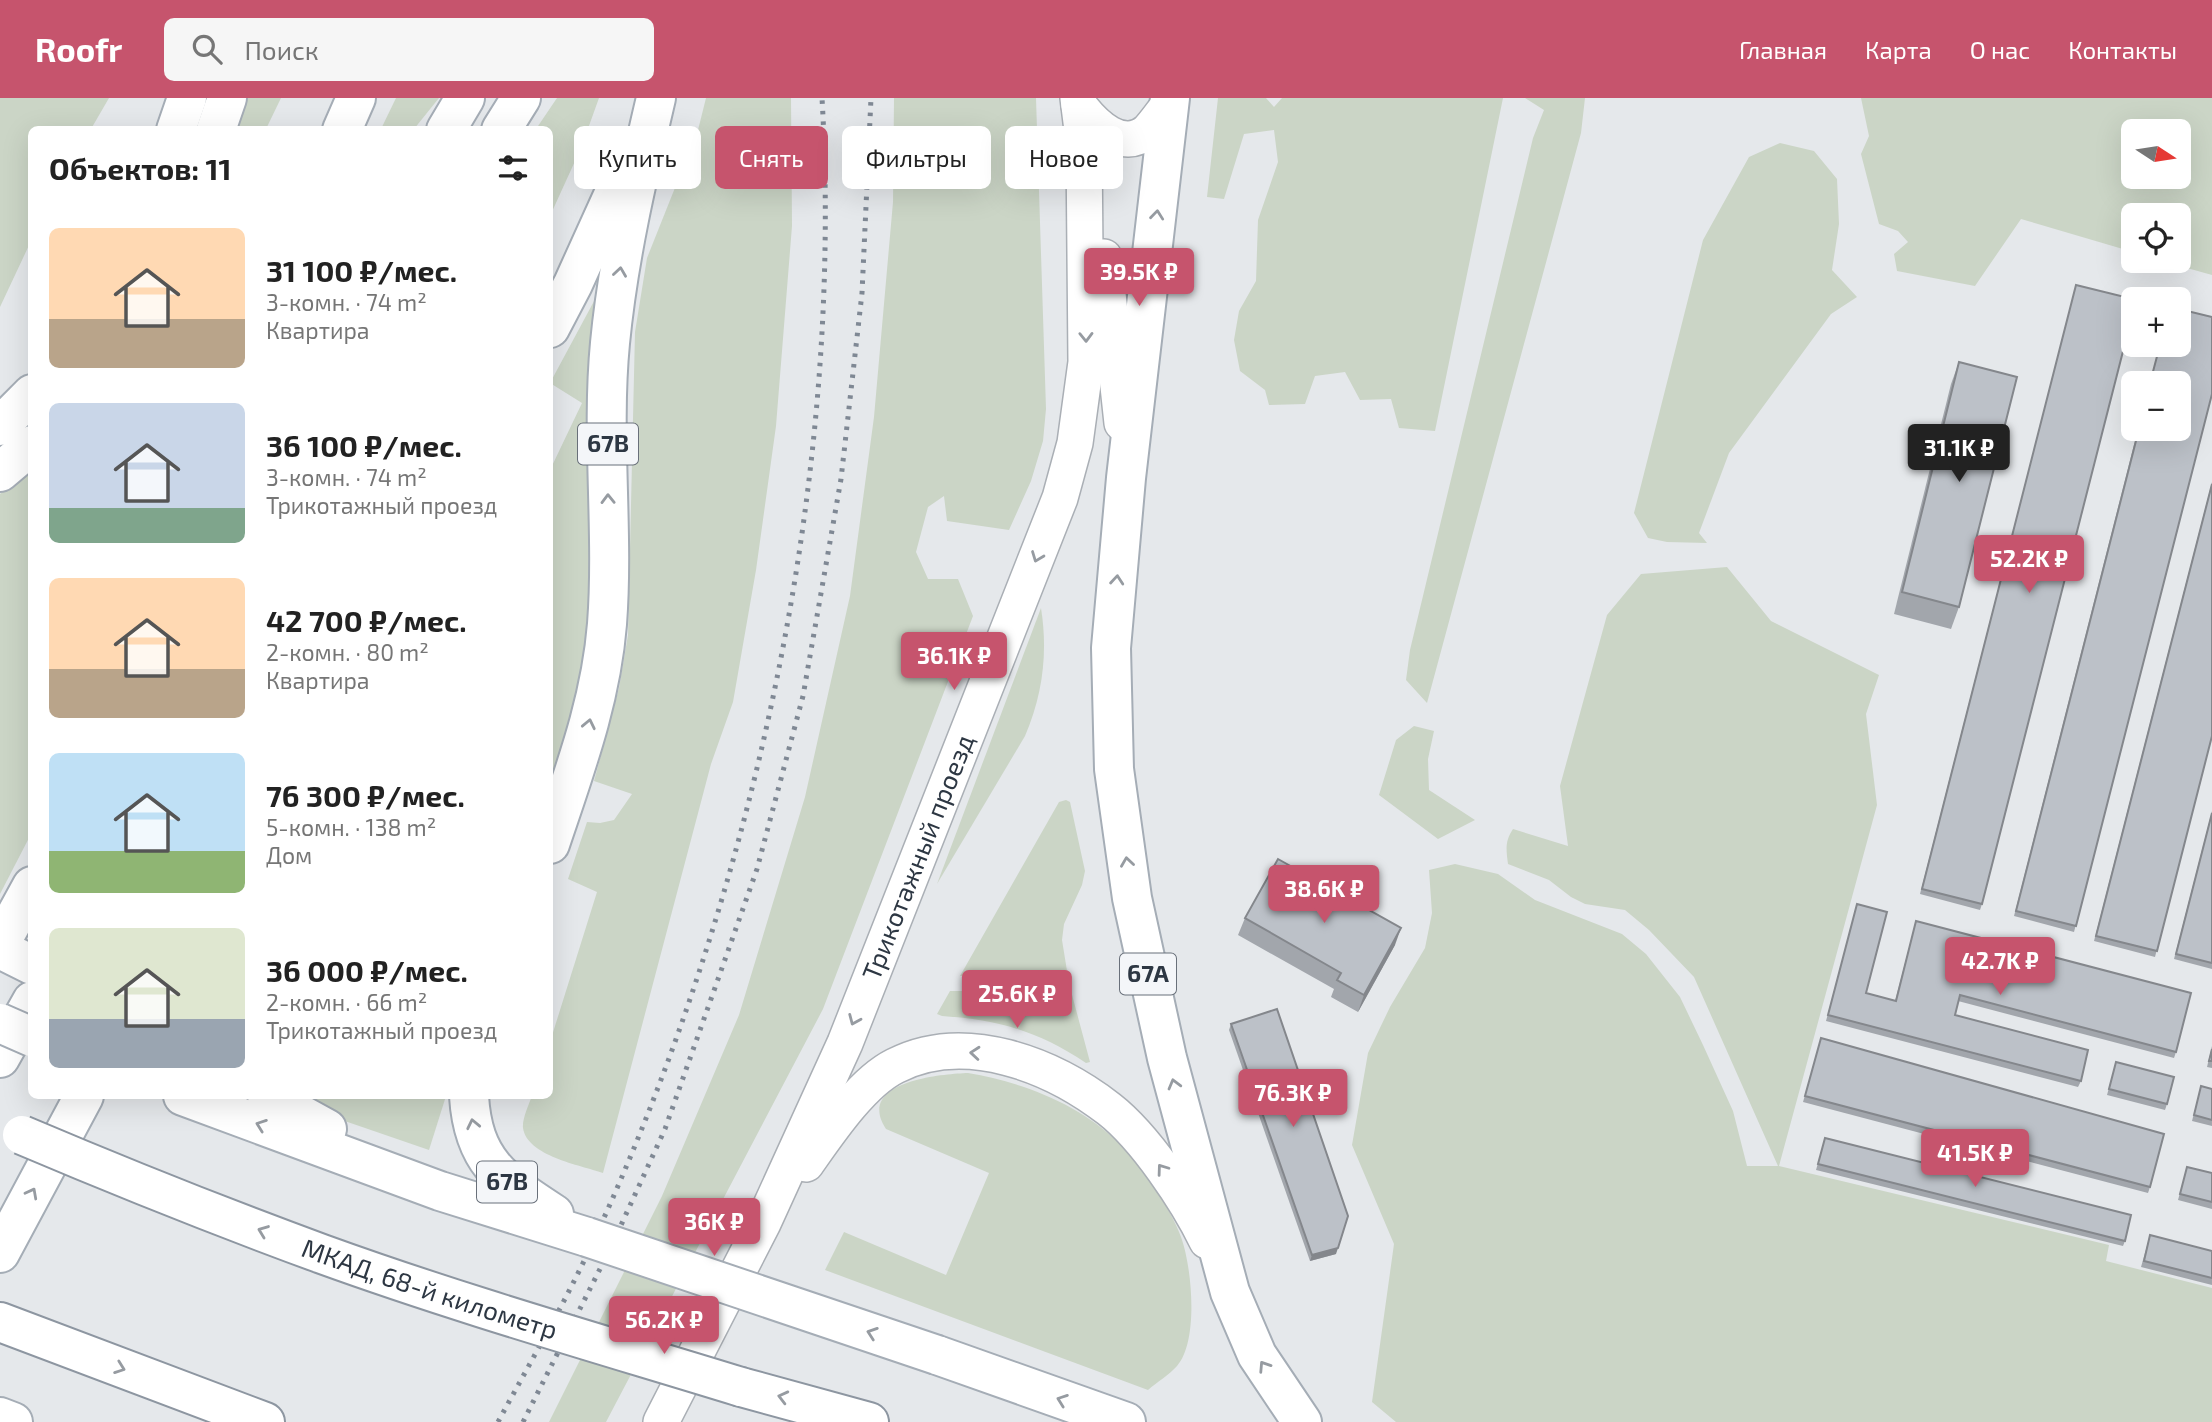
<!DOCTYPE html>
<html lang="ru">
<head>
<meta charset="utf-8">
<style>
	:root { --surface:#fff; --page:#f6f6f6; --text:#222; --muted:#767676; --accent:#c6546d }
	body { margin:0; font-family:"Exo 2",sans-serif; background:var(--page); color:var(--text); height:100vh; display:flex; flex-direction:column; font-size:26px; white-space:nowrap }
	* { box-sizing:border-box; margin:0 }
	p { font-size:23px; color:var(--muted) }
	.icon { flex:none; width:38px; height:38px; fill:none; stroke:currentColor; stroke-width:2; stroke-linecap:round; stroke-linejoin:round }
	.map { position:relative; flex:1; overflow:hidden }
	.details { position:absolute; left:28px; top:28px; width:525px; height:973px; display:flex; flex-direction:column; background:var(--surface); border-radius:10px; box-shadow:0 7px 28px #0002 }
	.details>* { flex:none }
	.guide { position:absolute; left:574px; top:28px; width:665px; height:63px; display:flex; gap:14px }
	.needle { width:46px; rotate:102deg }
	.buttons { position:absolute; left:2121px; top:21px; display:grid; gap:14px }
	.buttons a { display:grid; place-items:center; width:70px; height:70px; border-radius:10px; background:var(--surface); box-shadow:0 7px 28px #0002; font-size:35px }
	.price { position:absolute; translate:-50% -60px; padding:0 16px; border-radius:7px; background:var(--accent); color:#fff; font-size:23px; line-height:46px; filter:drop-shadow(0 2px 4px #0008) }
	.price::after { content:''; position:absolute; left:50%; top:42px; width:21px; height:16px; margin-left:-10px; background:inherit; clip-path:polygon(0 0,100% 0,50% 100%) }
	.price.active { background:#222; color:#fff }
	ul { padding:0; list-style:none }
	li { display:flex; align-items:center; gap:21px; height:175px; padding:0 21px }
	li span { display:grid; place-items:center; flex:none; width:196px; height:140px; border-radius:10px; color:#555 }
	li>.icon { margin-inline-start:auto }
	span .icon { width:84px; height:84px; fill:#fffc; stroke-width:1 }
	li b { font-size:30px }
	h2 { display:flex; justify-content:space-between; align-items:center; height:84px; padding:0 21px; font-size:30px }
	.chip { padding:0 24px; border-radius:10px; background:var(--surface); box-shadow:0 7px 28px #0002; font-size:24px; line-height:63px }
	.chip.active { background:var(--accent); color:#fff }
	header { display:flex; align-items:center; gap:42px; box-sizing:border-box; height:98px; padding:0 35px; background:var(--accent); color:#fff }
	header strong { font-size:33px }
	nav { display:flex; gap:38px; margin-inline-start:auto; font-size:24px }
	.search { width:490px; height:63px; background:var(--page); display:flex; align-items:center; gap:18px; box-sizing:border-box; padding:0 24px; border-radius:10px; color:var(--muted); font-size:26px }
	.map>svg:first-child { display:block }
</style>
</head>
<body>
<header>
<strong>Roofr</strong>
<div class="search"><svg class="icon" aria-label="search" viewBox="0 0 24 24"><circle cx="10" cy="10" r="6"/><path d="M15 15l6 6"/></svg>Поиск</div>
<nav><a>Главная</a><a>Карта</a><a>О нас</a><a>Контакты</a></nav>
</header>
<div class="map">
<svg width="2212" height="1324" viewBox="0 0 2212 1324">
	<rect width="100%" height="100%" fill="#e5e8eb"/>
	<g fill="#cbd5c6" fill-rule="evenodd">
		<path d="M0 0H109L91 31 32 32 31 143 0 209Z"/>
		<path d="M217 0H281L266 31 204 32Z"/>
		<path d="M396 0H439L414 31H381Z"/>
		<path d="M557 0H599L581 50 550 118V32L536 31Z"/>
		<path d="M706 0H791L792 128 776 328 756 472 733 604 711 666 603 1075C580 1067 527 1058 523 1030 522 1021 529 1006 532 998H550V944L597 794 568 781 587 724 600 725 614 722 632 696 594 683 619 590 628 537 635 234 647 160 698 32Z"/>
		<path d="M894 0H1036L1046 311 1043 343 1031 383 1009 432 947 423 944 398 928 409 916 454 928 481H958L973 518 823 911 606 1324H549L662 1098 739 917 805 699 850 498 874 319 893 104Z"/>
		<path d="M1218 0H1266L1274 9 1282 0H1503L1435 333 1399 330 1391 301 1360 302 1345 274 1315 278 1305 306 1269 307 1265 292 1240 273 1234 242 1239 213 1256 183 1258 122 1278 64 1274 32 1244 36 1224 101 1207 99Z"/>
		<path d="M1525 0H1585L1581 35 1427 605 1406 582 1410 552 1533 40 1544 12Z"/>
		<path d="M1861 0H2212V177L2162 163H2179V117H2133V154L2021 121 1975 188 1897 173 1894 156 1908 144 1898 133 1879 126 1861 56 1869 38ZM2133 33H2179V79H2133Z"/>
		<path d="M1780 45 1814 53 1837 81 1839 126 1832 172 1857 199 1831 216 1729 355 1699 435 1707 445 1667 444 1648 440 1634 415 1703 142 1749 59Z"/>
		<path d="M600 192C596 358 608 544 550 701V372L582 305 550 285Z"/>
		<path d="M31 369V736L0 796V396Z"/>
		<path d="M1727 469 1771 523 1879 577 1866 616 1877 707 1779 1068 2109 1147 2106 1163 2212 1190V1324H1396L1372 1304 1394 1146 1352 1047 1368 955 1390 909 1425 850 1432 815 1429 772 1455 766 1498 776 1535 802 1622 836 1646 856 1680 899 1703 947 1733 1013 1747 1068H1778L1694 879 1649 832 1625 812 1585 806 1571 799 1549 782 1508 766C1506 751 1505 743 1513 731L1568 748 1560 688 1607 517 1641 476Z"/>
		<path d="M1041 510C1048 554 1043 596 1025 638L937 786Z"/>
		<path d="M1414 628 1434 633 1428 661 1429 692 1475 722 1438 741 1379 697 1396 642Z"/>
		<path d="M1066 702 1070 704 1085 773 1082 787 1064 826 1062 842 1068 879 960 878 1059 704Z"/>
		<path d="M950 893H1071L1090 964 1086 965C1038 933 999 922 942 918L937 916Z"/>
		<path d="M968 975C1022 984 1080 1006 1120 1046 1141 1067 1171 1111 1181 1139 1192 1169 1199 1243 1177 1268 1169 1277 1157 1284 1148 1292L825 1172 844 1134 946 1177 989 1075 886 1031C855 984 940 976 968 975Z"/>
		<path d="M272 998H446L429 1052Z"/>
	</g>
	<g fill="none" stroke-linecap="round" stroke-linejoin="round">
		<defs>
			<g id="secondary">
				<path d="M1079 7C1094 27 1122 55 1148 33 1155 26 1162 15 1169 7"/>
				<path d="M1104 159 1122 325"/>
				<path d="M806 1066C828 1035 861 985 895 968 965 932 1052 967 1109 1011 1145 1039 1187 1102 1207 1143"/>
				<path id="s1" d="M661 1324 763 1125 845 945 1060 400 1075 345 1086 264 1084 48 1078 0"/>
			</g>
			<g id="primary">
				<path d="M1170 0 1126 380 1111 550 1114 671 1132 800 1167 960 1230 1194 1257 1257 1302 1324"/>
				<path d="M176 32 187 0"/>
				<path d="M216 32 227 0"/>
				<path d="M342 32 356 0"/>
				<path d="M446 32 465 0"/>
				<path d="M501 32 521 0"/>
				<path d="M550 230 573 186 621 80"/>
				<path d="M0 328 32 296"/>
				<path d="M0 374 32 347"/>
				<path d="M550 746C574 674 601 603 607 526 614 433 601 338 610 245 618 162 637 81 656 0"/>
				<path d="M0 846 32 788"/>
				<path d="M0 851 32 867"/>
				<path d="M0 960 32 903"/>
				<path d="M183 998 440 1093 587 1139"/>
				<path d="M267 998 327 1031"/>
				<path d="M469 998C473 1064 502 1082 554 1116"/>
				<path d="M0 1155 84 998"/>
				<path d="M937 1257 1126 1324"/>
				<path d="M0 1319 13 1324"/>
			</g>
			<g id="highway">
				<path d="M0 1224 265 1324"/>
				<path d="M741 1289 869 1324"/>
			</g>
		</defs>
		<use href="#secondary" stroke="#aaafb5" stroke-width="38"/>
		<use href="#primary" stroke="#a5adb6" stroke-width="42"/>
		<use href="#highway" stroke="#8d96a1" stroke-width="42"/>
		<use href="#secondary" stroke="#fff" stroke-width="35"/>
		<use href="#primary" stroke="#fff" stroke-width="38"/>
		<use href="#highway" stroke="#fff" stroke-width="38"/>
		<g stroke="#7f8894" stroke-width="5" stroke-dasharray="3.5 7" stroke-linecap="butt">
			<path d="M498 1324C532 1261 569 1198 598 1133 755 789 844 378 822 0"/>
			<path d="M523 1324 611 1149 665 1031 757 771 803 598 841 381 862 195 871 0"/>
		</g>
		<defs>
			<g id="primary-bridge">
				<path d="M0 925 32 939"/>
				<path d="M587 1139 937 1257"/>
			</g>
			<g id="highway-bridge">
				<path id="s2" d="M22 1037C121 1079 221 1119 322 1156 460 1206 601 1246 741 1289"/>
			</g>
		</defs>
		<use href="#primary-bridge" stroke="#a5adb6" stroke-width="42" stroke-linecap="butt"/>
		<use href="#highway-bridge" stroke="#8d96a1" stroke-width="42" stroke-linecap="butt"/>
		<use href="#primary-bridge" stroke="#fff" stroke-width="38"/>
		<use href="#highway-bridge" stroke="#fff" stroke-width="38"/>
	</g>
	<g fill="#a2a6ac">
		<path d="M2076 187 1982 806 1980 812 1920 796Z"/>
		<path d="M2179 211 2212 219V296L2074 834 2014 818 2138 331H2179V285H2150L2160 247H2179Z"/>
		<path d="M1959 264V509L1951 531 1894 516 1951 286Z"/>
		<path d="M2212 384V638L2155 859 2094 843Z"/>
		<path d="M2212 713V871L2174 861Z"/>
		<path d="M1857 806 1866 895 1895 903 1916 823 2176 954 2174 960 1958 903 1955 917 2081 983 2078 989 1826 923Z"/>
		<path d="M1245 820 1395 847 1358 914 1331 899 1334 891 1238 837Z"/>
		<path d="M1231 926 1336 1156 1310 1163 1229 932Z"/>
		<path d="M1821 940 2150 1089 2148 1095 1803 1004Z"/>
		<path d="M2212 948V970L2207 969Z"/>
		<path d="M2116 964 2167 1006 2165 1012 2107 997Z"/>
		<path d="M2201 988 2212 991V1028L2192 1023Z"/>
		<path d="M1825 1040 2125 1143 2123 1148 1816 1072Z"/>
		<path d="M2187 1069 2212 1075V1111L2178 1102Z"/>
		<path d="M2150 1137 2212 1153V1187L2141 1169Z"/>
	</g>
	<g fill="#84878c">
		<path d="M1401 830 1395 847 1358 914 1364 897Z"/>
		<path d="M1338 1150 1336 1156 1310 1163 1312 1157Z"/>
	</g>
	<g fill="#bcc1c8" stroke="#84878c" stroke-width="2">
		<path d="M2076 187 2133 201V214L1982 806 1922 791Z"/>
		<path d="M2179 211 2212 219V296L2076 828 2016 813 2139 331H2179V285H2150L2160 247H2179Z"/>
		<path d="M1959 264 2017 279 1959 509 1902 494Z"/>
		<path d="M2212 386V638L2157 853 2096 838Z"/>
		<path d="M2212 715V865L2176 856Z"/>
		<path d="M1278 761 1401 830 1364 897 1337 882 1341 875 1245 820Z"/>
		<path d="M1857 806 1887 814 1866 895 1896 903 1916 823 2191 895 2176 954 1960 897 1955 917 2088 952 2081 983 1828 917Z"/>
		<path d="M1277 911 1348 1118 1338 1150 1312 1157 1231 926Z"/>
		<path d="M1821 940 2164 1036 2150 1089 1805 998Z"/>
		<path d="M2212 951V963H2209Z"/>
		<path d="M2116 964 2174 979 2167 1006 2109 991Z"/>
		<path d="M2201 988 2212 991V1022L2194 1017Z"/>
		<path d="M1825 1040 2131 1117 2125 1143 1818 1066Z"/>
		<path d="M2187 1069 2212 1075V1104L2180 1096Z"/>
		<path d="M2150 1137 2212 1153V1180L2144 1163Z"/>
	</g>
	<defs><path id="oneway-chevron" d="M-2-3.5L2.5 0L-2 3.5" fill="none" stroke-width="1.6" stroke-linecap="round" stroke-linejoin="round" transform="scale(1.75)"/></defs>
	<g stroke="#969ba1">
		<use href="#oneway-chevron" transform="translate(1157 117) rotate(-84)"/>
		<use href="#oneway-chevron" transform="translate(620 174) rotate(-82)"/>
		<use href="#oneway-chevron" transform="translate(1086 239) rotate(89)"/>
		<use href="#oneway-chevron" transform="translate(608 401) rotate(-91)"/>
		<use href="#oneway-chevron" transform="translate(1037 459) rotate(111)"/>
		<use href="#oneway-chevron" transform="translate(1117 482) rotate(-85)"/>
		<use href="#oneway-chevron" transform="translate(589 626) rotate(-78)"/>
		<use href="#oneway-chevron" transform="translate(1127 764) rotate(-98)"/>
		<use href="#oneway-chevron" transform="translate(854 922) rotate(113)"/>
		<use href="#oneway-chevron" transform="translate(975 955) rotate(-175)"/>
		<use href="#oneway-chevron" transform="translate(1174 986) rotate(-105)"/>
		<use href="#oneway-chevron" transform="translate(473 1026) rotate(-102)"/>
		<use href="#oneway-chevron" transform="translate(261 1027) rotate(-160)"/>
		<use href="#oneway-chevron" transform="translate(1162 1071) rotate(-126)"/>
		<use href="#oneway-chevron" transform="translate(32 1095) rotate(-62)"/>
		<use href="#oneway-chevron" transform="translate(263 1133) rotate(-159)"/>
		<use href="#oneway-chevron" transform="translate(872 1235) rotate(-161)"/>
		<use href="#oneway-chevron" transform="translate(1264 1268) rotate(-123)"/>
		<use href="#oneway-chevron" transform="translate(120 1270) rotate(20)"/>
		<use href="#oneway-chevron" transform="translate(783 1299) rotate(-166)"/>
		<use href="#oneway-chevron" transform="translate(1062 1302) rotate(-160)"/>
	</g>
	<g text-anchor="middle" stroke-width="5" stroke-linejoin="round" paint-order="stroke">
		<g fill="#f4f6f9" stroke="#69707a" stroke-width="2">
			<rect x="578" y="325.5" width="60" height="41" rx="5"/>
			<rect x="1120" y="855.5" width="56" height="41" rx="5"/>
			<rect x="477" y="1063.5" width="60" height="41" rx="5"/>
		</g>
		<g font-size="24" font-weight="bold" fill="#2d3743">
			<text x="608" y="354">67B</text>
			<text x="1148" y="884">67A</text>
			<text x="507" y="1092">67B</text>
		</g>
		<g font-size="26" fill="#2d3743" stroke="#f4f6f9">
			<text dy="9" stroke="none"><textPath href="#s1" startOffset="621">Трикотажный проезд</textPath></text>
			<text dy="9" stroke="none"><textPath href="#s2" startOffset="436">МКАД, 68-й километр</textPath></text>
		</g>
	</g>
</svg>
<div class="buttons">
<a><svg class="needle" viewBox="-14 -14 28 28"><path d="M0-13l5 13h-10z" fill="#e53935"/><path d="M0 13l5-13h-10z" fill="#767676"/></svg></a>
<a><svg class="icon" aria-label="locate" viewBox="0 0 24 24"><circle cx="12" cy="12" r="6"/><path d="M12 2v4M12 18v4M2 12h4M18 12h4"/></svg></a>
<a>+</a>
<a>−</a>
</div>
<b class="price" style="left:1139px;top:210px">39.5K ₽</b>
<b class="price active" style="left:1959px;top:386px">31.1K ₽</b>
<b class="price" style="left:2029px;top:497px">52.2K ₽</b>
<b class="price" style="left:954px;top:594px">36.1K ₽</b>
<b class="price" style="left:1324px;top:827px">38.6K ₽</b>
<b class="price" style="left:2000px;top:899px">42.7K ₽</b>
<b class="price" style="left:1017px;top:932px">25.6K ₽</b>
<b class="price" style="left:1293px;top:1031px">76.3K ₽</b>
<b class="price" style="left:1975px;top:1091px">41.5K ₽</b>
<b class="price" style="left:714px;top:1160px">36K ₽</b>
<b class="price" style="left:664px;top:1258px">56.2K ₽</b>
<div class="guide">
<a class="chip">Купить</a>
<a class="chip active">Снять</a>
<a class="chip">Фильтры</a>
<a class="chip">Новое</a>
</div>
<section class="details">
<h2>Объектов: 11<svg class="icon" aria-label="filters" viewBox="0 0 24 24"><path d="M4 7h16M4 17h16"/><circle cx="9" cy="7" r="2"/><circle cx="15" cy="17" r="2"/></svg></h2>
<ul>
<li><span style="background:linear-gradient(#ffd9b3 65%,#b9a48a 0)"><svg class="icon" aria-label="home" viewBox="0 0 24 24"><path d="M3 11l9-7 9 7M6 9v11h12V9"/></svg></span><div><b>31 100 ₽/мес.</b><p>3-комн. · 74 m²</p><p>Квартира</p></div></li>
<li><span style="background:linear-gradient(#c9d6e8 75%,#7fa58c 0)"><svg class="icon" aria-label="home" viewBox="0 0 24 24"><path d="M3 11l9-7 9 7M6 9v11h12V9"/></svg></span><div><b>36 100 ₽/мес.</b><p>3-комн. · 74 m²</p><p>Трикотажный проезд</p></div></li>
<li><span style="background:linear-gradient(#ffd9b3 65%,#b9a48a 0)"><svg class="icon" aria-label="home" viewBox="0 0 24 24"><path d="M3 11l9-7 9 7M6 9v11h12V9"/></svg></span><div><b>42 700 ₽/мес.</b><p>2-комн. · 80 m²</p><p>Квартира</p></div></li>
<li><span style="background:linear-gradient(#bfe0f5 70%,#8fb573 0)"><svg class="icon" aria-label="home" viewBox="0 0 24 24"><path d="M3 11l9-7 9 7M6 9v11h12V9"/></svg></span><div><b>76 300 ₽/мес.</b><p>5-комн. · 138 m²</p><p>Дом</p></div></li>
<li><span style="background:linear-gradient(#dfe7d0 65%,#9aa5b1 0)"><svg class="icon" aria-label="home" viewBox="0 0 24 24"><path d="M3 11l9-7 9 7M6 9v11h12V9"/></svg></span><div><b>36 000 ₽/мес.</b><p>2-комн. · 66 m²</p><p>Трикотажный проезд</p></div></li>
</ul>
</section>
</div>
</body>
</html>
